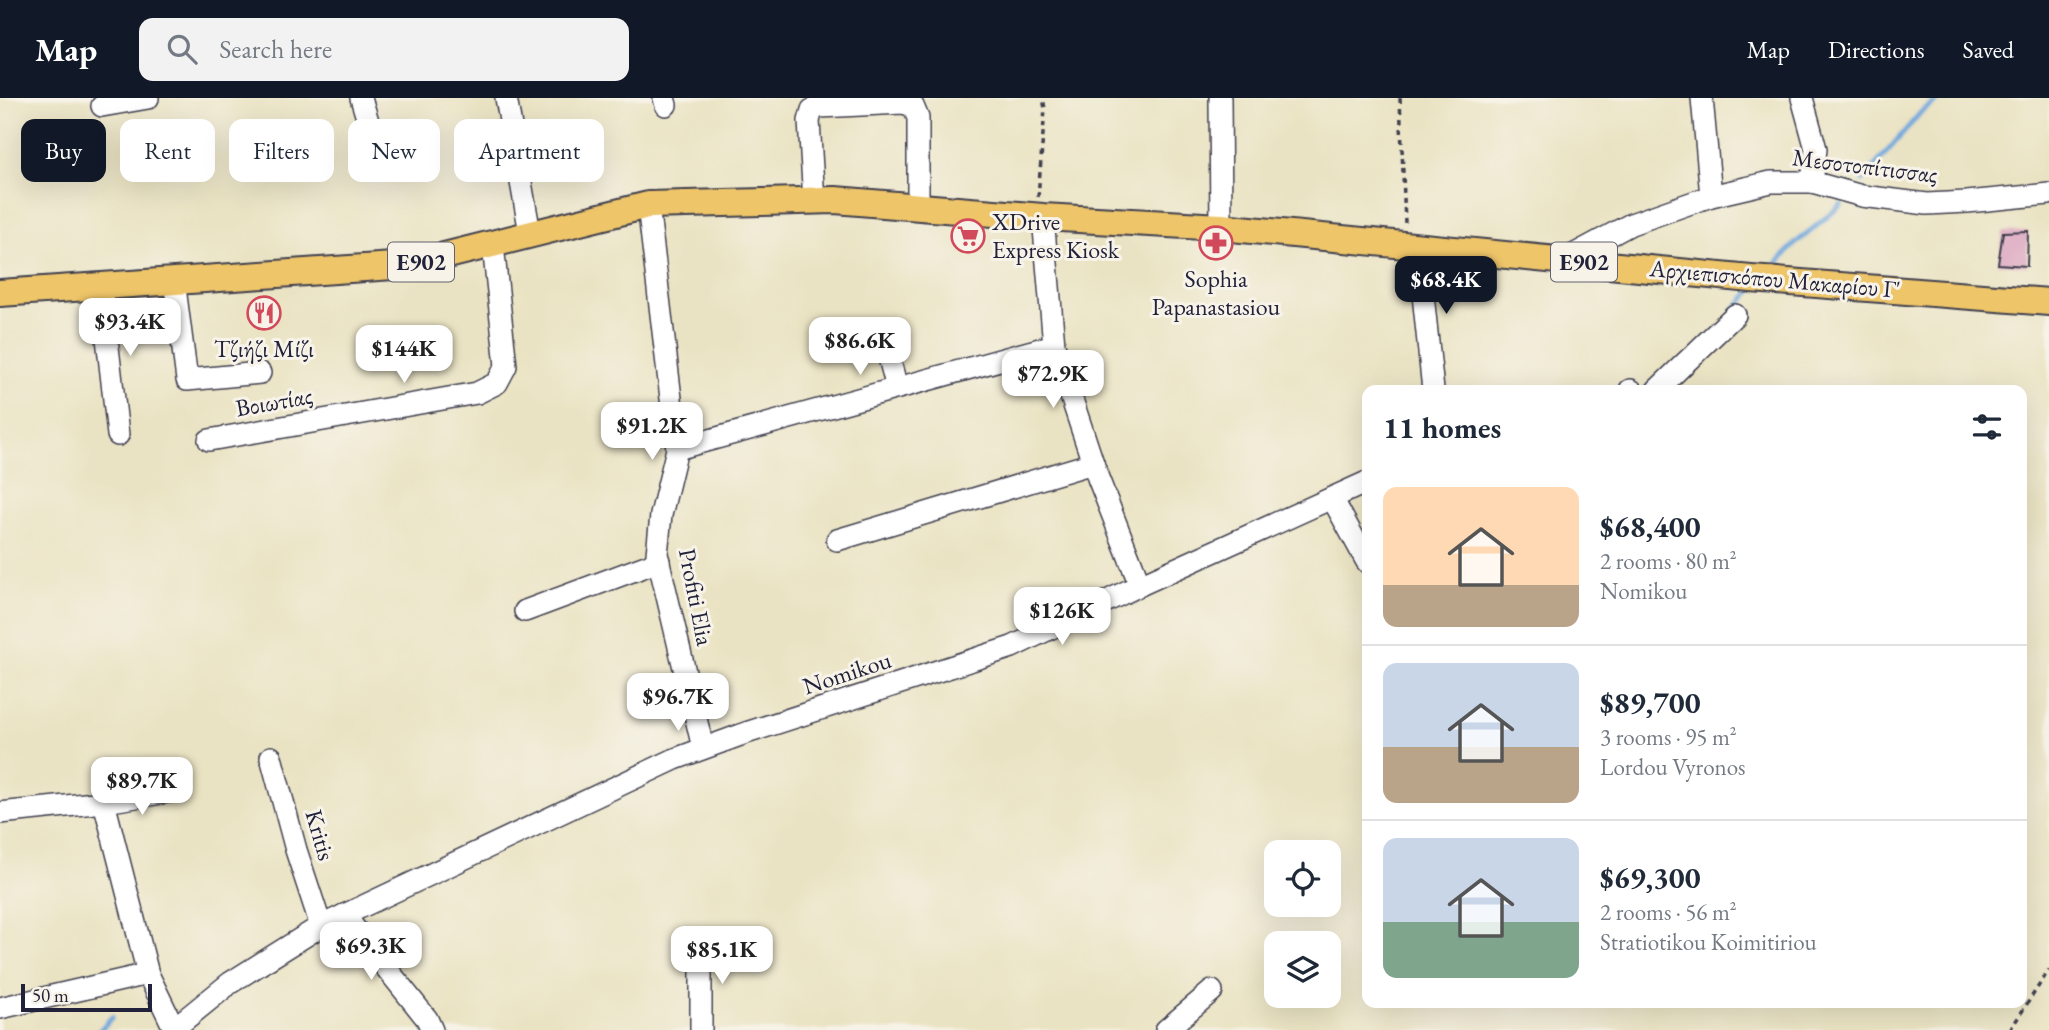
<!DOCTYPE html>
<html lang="en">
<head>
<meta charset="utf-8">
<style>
	:root { --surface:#fff; --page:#f2f2f3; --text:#1f2937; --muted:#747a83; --line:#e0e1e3; --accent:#111827 }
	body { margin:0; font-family:"EB Garamond",serif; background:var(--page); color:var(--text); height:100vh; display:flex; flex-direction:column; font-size:26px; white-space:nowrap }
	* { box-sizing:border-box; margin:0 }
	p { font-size:23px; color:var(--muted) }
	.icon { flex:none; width:38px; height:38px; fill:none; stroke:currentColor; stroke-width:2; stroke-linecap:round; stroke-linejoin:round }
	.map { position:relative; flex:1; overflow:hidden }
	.panel { position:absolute; left:1362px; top:287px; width:665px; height:623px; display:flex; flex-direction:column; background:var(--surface); border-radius:14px; box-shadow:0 7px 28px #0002 }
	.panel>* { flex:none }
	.guide { position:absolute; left:21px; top:21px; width:665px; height:63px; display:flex; gap:14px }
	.fabs { position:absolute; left:1264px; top:742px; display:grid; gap:14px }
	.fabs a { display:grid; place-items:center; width:77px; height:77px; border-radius:14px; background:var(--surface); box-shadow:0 7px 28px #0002; font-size:35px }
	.scale { position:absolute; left:21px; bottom:18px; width:131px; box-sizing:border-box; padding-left:7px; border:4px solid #22223b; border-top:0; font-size:19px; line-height:24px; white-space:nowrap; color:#22223b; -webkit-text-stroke:5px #f7f3e8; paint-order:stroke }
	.price { position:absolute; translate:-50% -60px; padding:0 16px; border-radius:14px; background:#fff; color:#222; font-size:23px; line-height:46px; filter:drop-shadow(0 2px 4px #0008) }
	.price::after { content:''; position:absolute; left:50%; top:42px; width:21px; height:16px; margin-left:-10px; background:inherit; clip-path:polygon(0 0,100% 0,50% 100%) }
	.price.active { background:var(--accent); color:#fff }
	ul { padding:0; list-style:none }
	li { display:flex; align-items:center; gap:21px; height:175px; padding:0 21px }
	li+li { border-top:2px solid var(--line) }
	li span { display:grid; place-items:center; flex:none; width:196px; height:140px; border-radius:14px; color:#555 }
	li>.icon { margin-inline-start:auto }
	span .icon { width:84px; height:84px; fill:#fffc; stroke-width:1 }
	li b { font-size:30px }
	h2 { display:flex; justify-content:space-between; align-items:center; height:84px; padding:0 21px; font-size:30px }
	.pill { padding:0 24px; border-radius:14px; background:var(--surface); box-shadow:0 7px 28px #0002; font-size:24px; line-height:63px }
	.pill.active { background:var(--accent); color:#fff }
	header { display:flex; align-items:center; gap:42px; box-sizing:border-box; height:98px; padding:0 35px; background:var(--accent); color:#fff }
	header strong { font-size:33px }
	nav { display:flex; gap:38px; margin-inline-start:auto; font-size:24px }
	.search { width:490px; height:63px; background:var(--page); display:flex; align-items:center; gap:18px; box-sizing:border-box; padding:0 24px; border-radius:14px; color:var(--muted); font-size:26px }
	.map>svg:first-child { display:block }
</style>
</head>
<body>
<header>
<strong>Map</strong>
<div class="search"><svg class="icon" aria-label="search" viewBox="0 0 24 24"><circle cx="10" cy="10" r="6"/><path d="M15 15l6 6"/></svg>Search here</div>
<nav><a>Map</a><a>Directions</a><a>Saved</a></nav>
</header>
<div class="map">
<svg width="2049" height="932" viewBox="0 0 2049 932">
	<rect width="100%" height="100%" fill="#f7f3e8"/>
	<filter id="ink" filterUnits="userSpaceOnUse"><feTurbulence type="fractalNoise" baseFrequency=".0143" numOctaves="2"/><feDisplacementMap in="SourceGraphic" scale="14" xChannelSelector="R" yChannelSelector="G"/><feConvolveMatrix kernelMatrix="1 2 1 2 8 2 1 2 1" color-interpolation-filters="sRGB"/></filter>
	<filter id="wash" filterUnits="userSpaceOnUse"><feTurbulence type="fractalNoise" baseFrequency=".00686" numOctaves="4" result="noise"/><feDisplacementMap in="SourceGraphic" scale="28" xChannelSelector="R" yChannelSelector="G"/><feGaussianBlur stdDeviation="1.57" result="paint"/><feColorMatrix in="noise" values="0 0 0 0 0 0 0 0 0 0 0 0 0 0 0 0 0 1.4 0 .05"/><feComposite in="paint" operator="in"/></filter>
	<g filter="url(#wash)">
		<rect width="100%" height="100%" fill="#eae3c3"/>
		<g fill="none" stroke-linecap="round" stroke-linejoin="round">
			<g stroke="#6ea7dd" stroke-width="5">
				<path d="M1863 82 1921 14 1941 0"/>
				<path d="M1769 174 1795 146 1841 107"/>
				<path d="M1734 212 1755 189"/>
				<path d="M100 932 112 919"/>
			</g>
		</g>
		<g id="blocks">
			<path fill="#d798b9" d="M2028 133 2027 168 1998 166 2003 134Z"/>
		</g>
	</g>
	<g filter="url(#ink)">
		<use href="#blocks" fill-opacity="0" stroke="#403f4f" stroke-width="2"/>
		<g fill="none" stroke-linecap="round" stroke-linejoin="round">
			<defs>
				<g id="minor">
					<path d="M361 0 376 50"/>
					<path d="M506 0 530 135"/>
					<path d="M664 0 666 7"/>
					<path d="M1220 0 1221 129"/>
					<path d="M1702 0 1711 98"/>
					<path d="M1802 0 1816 51 1812 84"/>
					<path d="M102 8 148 0"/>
					<path d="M814 103 809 23 812 12 819 9 903 5 913 8 918 20V109"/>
					<path d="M648 107 677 351 661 417 657 456 703 650"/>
					<path d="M1043 119 1054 247 1098 380 1140 487"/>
					<path d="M1418 149 1433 292"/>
					<path d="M1564 162 1631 126 1711 98 1771 84H1812L1862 98 1927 106 1967 104 2049 96"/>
					<path d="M174 182 187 282 260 275"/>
					<path d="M101 187 118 337"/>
					<path d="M884 241 897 290"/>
					<path d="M1630 292H1631"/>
					<path d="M1657 292 1735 217"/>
					<path d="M209 342 477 295 497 285 506 268 493 147"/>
					<path d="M677 351 1054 247"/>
					<path d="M1332 400 1367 464"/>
					<path d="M837 442 1093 365"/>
					<path d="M525 513 659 463"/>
					<path d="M271 659 296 752 321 828"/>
					<path d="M104 704 148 876 174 930"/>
					<path d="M0 715 104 704 175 693"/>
					<path d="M344 817 427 921 432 932"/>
					<path d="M0 910 148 876"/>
					<path d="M172 932 230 885 321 828 675 661 746 635 1012 549 1140 487 1367 384"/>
					<path d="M701 932V844"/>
					<path d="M1166 932 1212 893"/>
				</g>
				<path id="major" d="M0 195 408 167 648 107 835 102 1043 119 1221 129 1751 181 2049 204"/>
			</defs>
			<use href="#minor" stroke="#403f4f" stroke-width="24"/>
			<use href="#major" stroke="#403f4f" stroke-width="30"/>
			<g stroke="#403f4f" stroke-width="3.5" stroke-dasharray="5 5" stroke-linecap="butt">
				<path d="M1400 0 1405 125"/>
				<path d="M1038 99 1045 11 1043 0"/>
				<path d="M2010 932 2049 872"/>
			</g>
			<use href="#minor" stroke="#fff" stroke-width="21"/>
			<use href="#major" stroke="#eec569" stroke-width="26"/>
		</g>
	</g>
	<defs>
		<symbol id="supermarket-ring" viewBox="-11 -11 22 22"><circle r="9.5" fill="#f7f3e8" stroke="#d1495b" stroke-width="1.5"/><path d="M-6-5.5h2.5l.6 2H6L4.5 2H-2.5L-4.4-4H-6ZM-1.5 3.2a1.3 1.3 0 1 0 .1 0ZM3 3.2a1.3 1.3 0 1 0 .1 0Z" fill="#d1495b"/></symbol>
		<symbol id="pharmacy-ring" viewBox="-11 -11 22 22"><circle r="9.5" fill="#f7f3e8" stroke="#d1495b" stroke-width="1.5"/><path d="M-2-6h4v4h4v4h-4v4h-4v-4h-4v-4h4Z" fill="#d1495b"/></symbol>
		<symbol id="restaurant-ring" viewBox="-11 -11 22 22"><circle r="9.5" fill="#f7f3e8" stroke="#d1495b" stroke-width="1.5"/><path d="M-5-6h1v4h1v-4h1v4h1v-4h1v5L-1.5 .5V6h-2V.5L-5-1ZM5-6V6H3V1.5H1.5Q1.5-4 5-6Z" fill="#d1495b"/></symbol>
	</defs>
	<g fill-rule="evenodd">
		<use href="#supermarket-ring" x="949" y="119" width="38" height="38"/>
		<use href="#pharmacy-ring" x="1197" y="126" width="38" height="38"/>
		<use href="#restaurant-ring" x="245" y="196" width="38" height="38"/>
	</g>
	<g text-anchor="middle" stroke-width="6" stroke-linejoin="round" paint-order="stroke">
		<g fill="#f7f3e8" stroke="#62616f" stroke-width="2">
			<rect x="388" y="144.5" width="66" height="39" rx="5"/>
			<rect x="1551" y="144.5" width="66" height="39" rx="5"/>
		</g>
		<g font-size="23" font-weight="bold" fill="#22223b">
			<text x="421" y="172">E902</text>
			<text x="1584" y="172">E902</text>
		</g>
		<g font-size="24" fill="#22223b" stroke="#f7f3e8">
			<text transform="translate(1865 68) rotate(7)" y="8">Μεσοτοπίτισσας</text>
			<text transform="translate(1775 181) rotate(5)" y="8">Αρχιεπισκόπου Μακαρίου Γ'</text>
			<text transform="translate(274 304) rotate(-10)" y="8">Βοιωτίας</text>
			<text transform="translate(696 499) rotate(79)" y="8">Profiti Elia</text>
			<text transform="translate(847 575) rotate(-18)" y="8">Nomikou</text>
			<text transform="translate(320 737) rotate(74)" y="8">Kritis</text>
		</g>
		<g font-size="24" fill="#22223b" stroke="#f7f3e8">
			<text x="992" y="132" text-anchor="start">XDrive<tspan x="992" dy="28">Express Kiosk</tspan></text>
			<text x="1216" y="189">Sophia<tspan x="1216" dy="28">Papanastasiou</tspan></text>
			<text x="264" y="259">Τζιήζι Μίζι</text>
		</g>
	</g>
</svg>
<div class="fabs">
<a><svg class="icon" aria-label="locate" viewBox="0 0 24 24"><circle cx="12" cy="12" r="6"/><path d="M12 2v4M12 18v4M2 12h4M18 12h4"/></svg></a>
<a><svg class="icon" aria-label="layers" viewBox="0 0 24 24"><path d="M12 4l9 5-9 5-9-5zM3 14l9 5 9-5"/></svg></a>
</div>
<div class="scale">50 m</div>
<b class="price active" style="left:1446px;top:218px">$68.4K</b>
<b class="price" style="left:130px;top:260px">$93.4K</b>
<b class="price" style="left:860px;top:279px">$86.6K</b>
<b class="price" style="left:404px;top:287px">$144K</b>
<b class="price" style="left:1053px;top:312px">$72.9K</b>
<b class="price" style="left:652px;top:364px">$91.2K</b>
<b class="price" style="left:1062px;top:549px">$126K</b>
<b class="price" style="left:678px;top:635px">$96.7K</b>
<b class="price" style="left:142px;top:719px">$89.7K</b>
<b class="price" style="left:371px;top:884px">$69.3K</b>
<b class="price" style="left:722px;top:888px">$85.1K</b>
<div class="guide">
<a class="pill active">Buy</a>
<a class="pill">Rent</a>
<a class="pill">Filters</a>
<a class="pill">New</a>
<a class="pill">Apartment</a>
</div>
<section class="panel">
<h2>11 homes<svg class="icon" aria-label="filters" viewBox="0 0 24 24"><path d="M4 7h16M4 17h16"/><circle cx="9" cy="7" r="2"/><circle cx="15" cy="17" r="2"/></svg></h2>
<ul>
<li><span style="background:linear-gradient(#ffd9b3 70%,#b9a48a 0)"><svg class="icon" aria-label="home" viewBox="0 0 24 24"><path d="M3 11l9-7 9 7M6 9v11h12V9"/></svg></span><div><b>$68,400</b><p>2 rooms · 80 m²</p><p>Nomikou</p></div></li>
<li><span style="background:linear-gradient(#c9d6e8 60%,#b9a48a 0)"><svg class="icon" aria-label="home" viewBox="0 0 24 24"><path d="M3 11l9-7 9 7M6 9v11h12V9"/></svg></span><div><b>$89,700</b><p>3 rooms · 95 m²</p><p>Lordou Vyronos</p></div></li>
<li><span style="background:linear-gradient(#c9d6e8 60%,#7fa58c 0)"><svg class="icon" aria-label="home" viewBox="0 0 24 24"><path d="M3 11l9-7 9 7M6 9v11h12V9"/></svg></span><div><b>$69,300</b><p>2 rooms · 56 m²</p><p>Stratiotikou Koimitiriou</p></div></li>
</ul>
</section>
</div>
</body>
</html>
